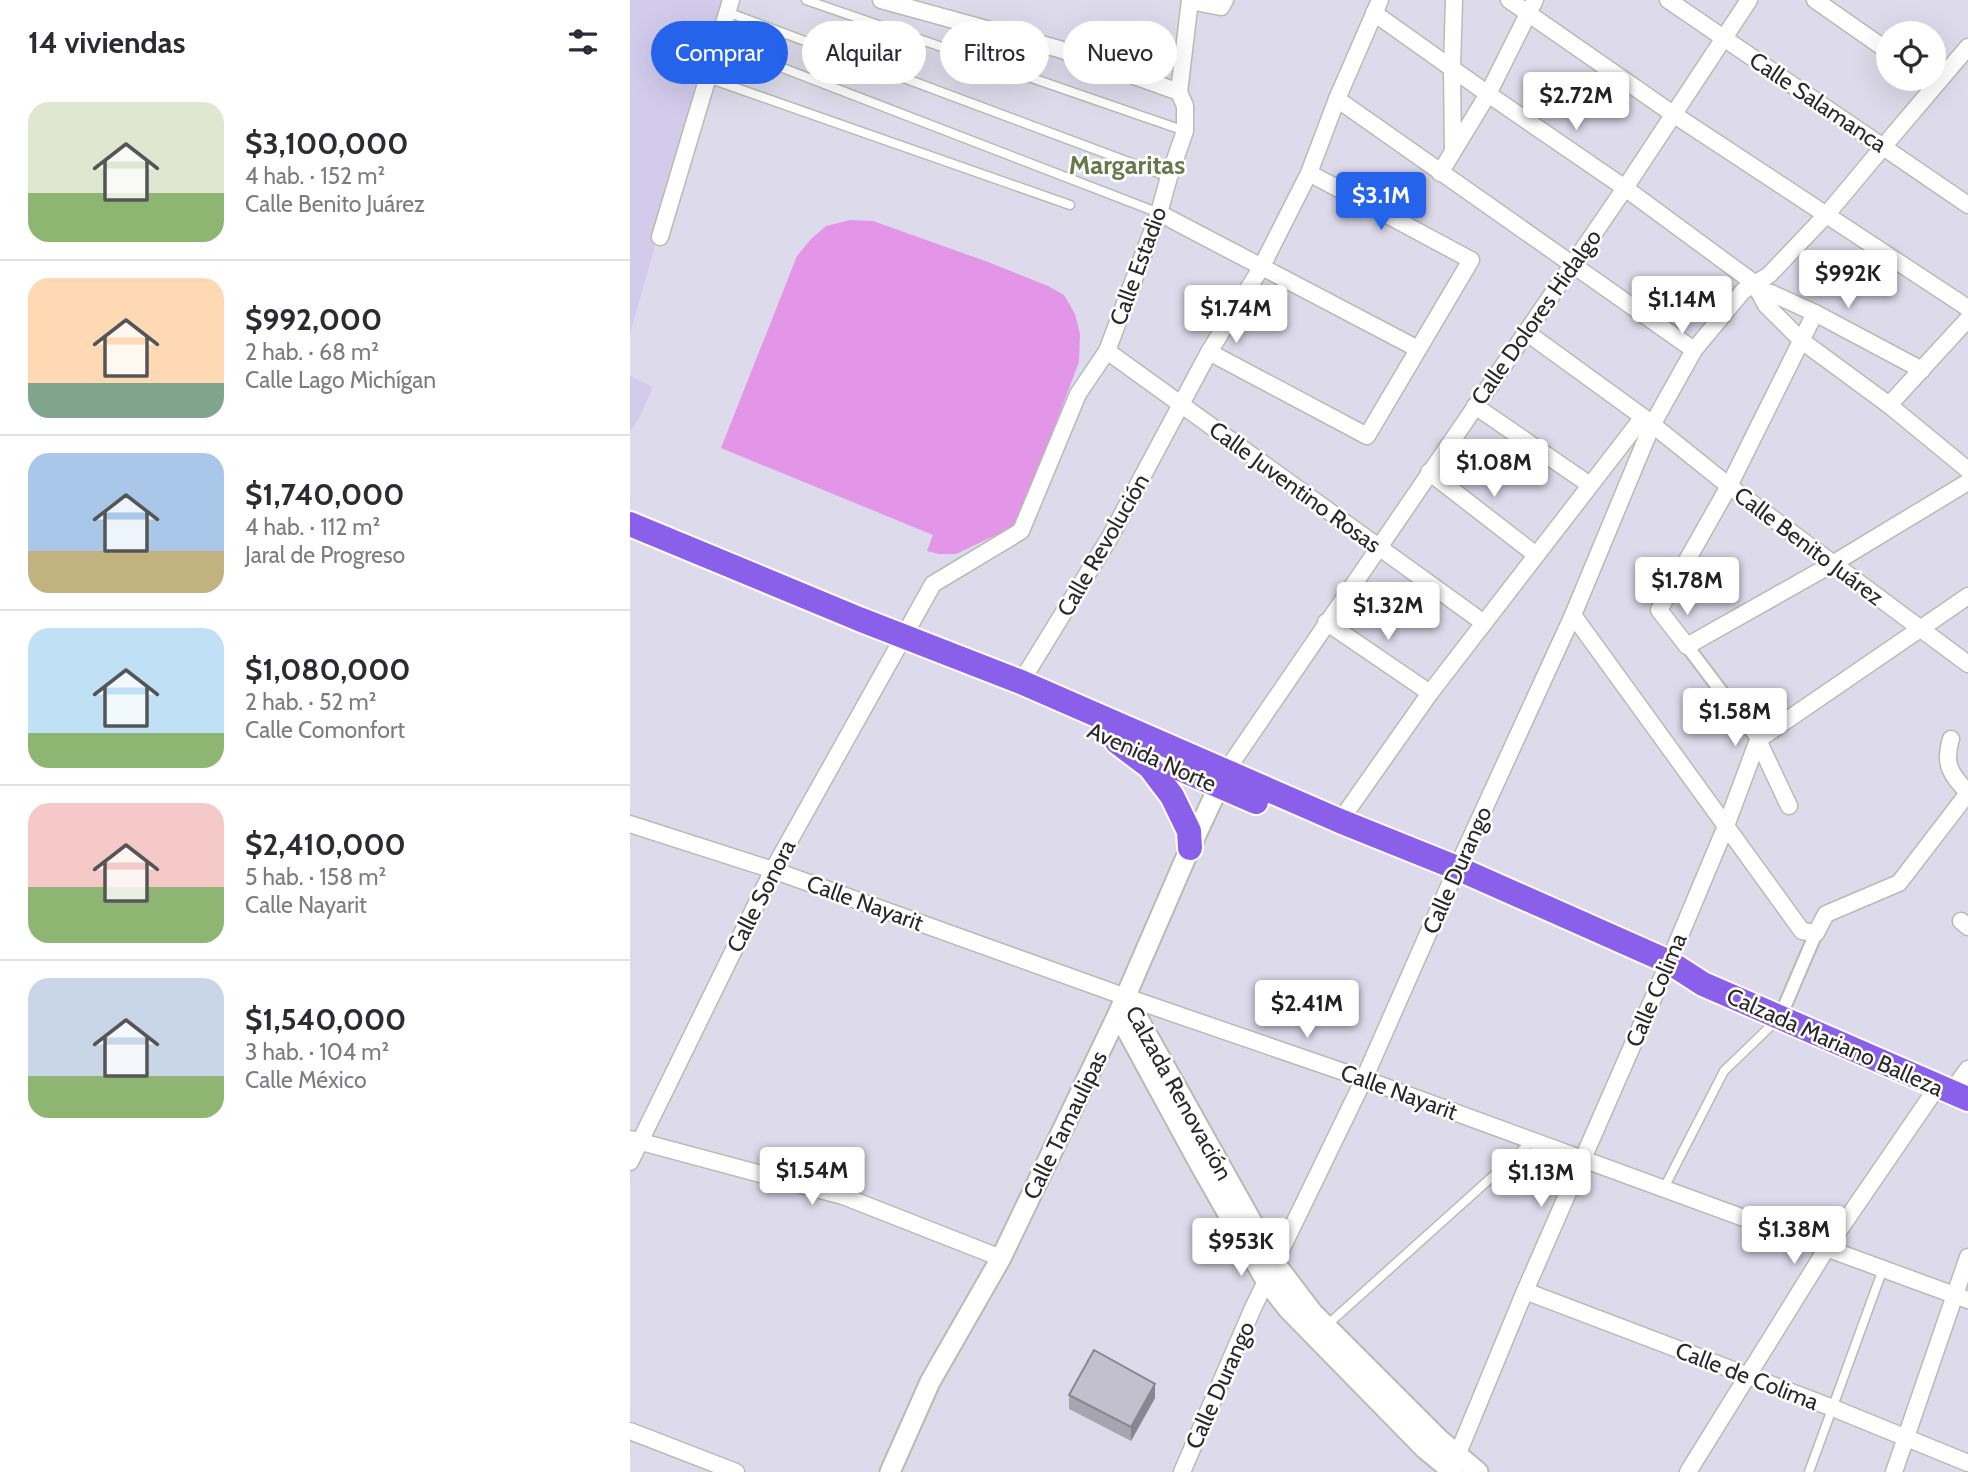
<!DOCTYPE html>
<html lang="es">
<head>
<meta charset="utf-8">
<style>
	:root { --surface:#fff; --page:#f2f2f3; --text:#2b2b33; --muted:#7c7c81; --line:#e1e1e2; --accent:#2563eb }
	body { margin:0; font-family:Cabin,sans-serif; background:var(--page); color:var(--text); height:100vh; display:flex; flex-direction:column; font-size:26px; white-space:nowrap }
	* { box-sizing:border-box; margin:0 }
	p { font-size:23px; color:var(--muted) }
	.icon { flex:none; width:38px; height:38px; fill:none; stroke:currentColor; stroke-width:2; stroke-linecap:round; stroke-linejoin:round }
	.map { position:relative; flex:1; overflow:hidden }
	.side { display:flex; flex-direction:column; background:var(--surface); width:630px }
	.side>* { flex:none }
	.hud { position:absolute; left:21px; top:21px; width:665px; height:63px; display:flex; gap:14px }
	.buttons { position:absolute; left:1246px; top:21px; display:grid; gap:14px }
	.buttons a { display:grid; place-items:center; width:70px; height:70px; border-radius:50%; background:var(--surface); box-shadow:0 7px 28px #0002; font-size:35px }
	.price { position:absolute; translate:-50% -60px; padding:0 16px; border-radius:7px; background:#fff; color:#222; font-size:23px; line-height:46px; filter:drop-shadow(0 2px 4px #0008) }
	.price::after { content:''; position:absolute; left:50%; top:42px; width:21px; height:16px; margin-left:-10px; background:inherit; clip-path:polygon(0 0,100% 0,50% 100%) }
	.price.selected { background:var(--accent); color:#fff }
	ul { padding:0; list-style:none }
	li { display:flex; align-items:center; gap:21px; height:175px; padding:0 28px }
	li+li { border-top:2px solid var(--line) }
	li span { display:grid; place-items:center; flex:none; width:196px; height:140px; border-radius:21px; color:#555 }
	li>.icon { margin-inline-start:auto }
	span .icon { width:84px; height:84px; fill:#fffc; stroke-width:1 }
	li b { font-size:30px }
	h2 { display:flex; justify-content:space-between; align-items:center; height:84px; padding:0 28px; font-size:30px }
	.pill { padding:0 24px; border-radius:32px; background:var(--surface); box-shadow:0 7px 28px #0002; font-size:24px; line-height:63px }
	.pill.selected { background:var(--accent); color:#fff }
	main { display:flex; flex:1; min-height:0 }
	.map>svg:first-child { display:block }
</style>
</head>
<body>
<main>
<section class="side">
<h2>14 viviendas<svg class="icon" aria-label="filters" viewBox="0 0 24 24"><path d="M4 7h16M4 17h16"/><circle cx="9" cy="7" r="2"/><circle cx="15" cy="17" r="2"/></svg></h2>
<ul>
<li><span style="background:linear-gradient(#dfe7d0 65%,#8fb573 0)"><svg class="icon" aria-label="home" viewBox="0 0 24 24"><path d="M3 11l9-7 9 7M6 9v11h12V9"/></svg></span><div><b>$3,100,000</b><p>4 hab. · 152 m²</p><p>Calle Benito Juárez</p></div></li>
<li><span style="background:linear-gradient(#ffd9b3 75%,#7fa58c 0)"><svg class="icon" aria-label="home" viewBox="0 0 24 24"><path d="M3 11l9-7 9 7M6 9v11h12V9"/></svg></span><div><b>$992,000</b><p>2 hab. · 68 m²</p><p>Calle Lago Michígan</p></div></li>
<li><span style="background:linear-gradient(#a9c7e8 70%,#c2b280 0)"><svg class="icon" aria-label="home" viewBox="0 0 24 24"><path d="M3 11l9-7 9 7M6 9v11h12V9"/></svg></span><div><b>$1,740,000</b><p>4 hab. · 112 m²</p><p>Jaral de Progreso</p></div></li>
<li><span style="background:linear-gradient(#bfe0f5 75%,#8fb573 0)"><svg class="icon" aria-label="home" viewBox="0 0 24 24"><path d="M3 11l9-7 9 7M6 9v11h12V9"/></svg></span><div><b>$1,080,000</b><p>2 hab. · 52 m²</p><p>Calle Comonfort</p></div></li>
<li><span style="background:linear-gradient(#f6c9c9 60%,#8fb573 0)"><svg class="icon" aria-label="home" viewBox="0 0 24 24"><path d="M3 11l9-7 9 7M6 9v11h12V9"/></svg></span><div><b>$2,410,000</b><p>5 hab. · 158 m²</p><p>Calle Nayarit</p></div></li>
<li><span style="background:linear-gradient(#c9d6e8 70%,#8fb573 0)"><svg class="icon" aria-label="home" viewBox="0 0 24 24"><path d="M3 11l9-7 9 7M6 9v11h12V9"/></svg></span><div><b>$1,540,000</b><p>3 hab. · 104 m²</p><p>Calle México</p></div></li>
</ul>
</section>
<div class="map">
<svg width="1338" height="1472" viewBox="0 0 1338 1472">
	<rect width="100%" height="100%" fill="#dddbeb"/>
	<g fill="#d2cbec">
		<path d="M0 0H99L73 78 0 334Z"/>
		<path d="M0 376 23 387 9 418 0 432Z"/>
	</g>
	<path fill="#e395e7" d="M220 220 243 221 358 262 418 286 434 295 445 314 450 334 449 362 422 433 426 434 385 526 326 554H309L297 551 303 535 91 448 167 256 181 239 196 226Z"/>
	<g fill="none" stroke-linecap="round" stroke-linejoin="round">
		<defs>
			<g id="service">
				<path d="M176 0 555 131"/>
				<path d="M97 12 539 177"/>
				<path d="M88 43 529 213"/>
				<path d="M78 78 440 205"/>
				<path d="M1034 1188 1094 1071 1148 1019"/>
				<path d="M696 1326 902 1141"/>
				<path d="M1179 1472 1253 1269"/>
			</g>
			<g id="pedestrian">
				<path d="M1057 646 1128 740"/>
				<path d="M1150 1017 1186 933"/>
			</g>
			<g id="minor">
				<path d="M879 0 1043 114 1338 308"/>
				<path d="M1038 0 1338 205"/>
				<path d="M1185 0 1258 51"/>
				<path d="M560 1 591 7 595 0"/>
				<path d="M744 13 858 94 995 188 1124 283 1136 305 1172 341 1259 405 1338 470"/>
				<path d="M549 92 560 0"/>
				<path d="M707 99 1064 350"/>
				<path d="M823 151 822 68 824 0"/>
				<path d="M810 173 858 94 905 0"/>
				<path d="M529 213 788 349"/>
				<path d="M30 237 101 0"/>
				<path d="M1128 290 1141 293 1185 313 1292 370"/>
				<path d="M1185 313 1099 486 1029 610 1057 646 1204 563 1338 482"/>
				<path d="M896 332 1013 417 1099 486 1338 664"/>
				<path d="M477 351 854 623"/>
				<path d="M579 352 737 436 841 260 679 173"/>
				<path d="M1259 405 1338 319"/>
				<path d="M845 406 960 485"/>
				<path d="M799 472 906 555"/>
				<path d="M943 615 1172 931 1186 933 1196 914 1269 883 1338 793"/>
				<path d="M696 622 800 693"/>
				<path d="M391 682 480 537 579 352 631 268 679 173 707 99 750 0"/>
				<path d="M1321 739C1313 765 1321 774 1338 793"/>
				<path d="M1128 740 1159 806"/>
				<path d="M596 771 995 188 1119 0"/>
				<path d="M710 821 800 693 1013 417"/>
				<path d="M0 824 143 870 496 997 734 1079 1338 1300"/>
				<path d="M1331 921 1338 927"/>
				<path d="M1321 1092 1338 1069"/>
				<path d="M0 1139 213 1196 371 1258"/>
				<path d="M0 1162 143 870 303 584 391 531 448 394 477 351 529 213 539 177 555 131V106L549 92 429 49 251 0"/>
				<path d="M895 1291 1203 1408 1338 1463"/>
				<path d="M0 1431 106 1472"/>
				<path d="M824 1463 895 1291 1039 962 1096 826 1128 740 1338 596"/>
				<path d="M552 1472 623 1308 734 1079 827 868 943 615 1022 425 1064 350 1113 291 1139 275 1197 214 1253 147 1338 47"/>
				<path d="M1058 1472 1197 1248 1308 1086"/>
				<path d="M1264 1472 1338 1257"/>
			</g>
			<g id="tertiary">
				<path d="M496 997 645 1263 683 1313 809 1439 848 1472"/>
				<path d="M488 1014 569 1163 636 1281 658 1309 795 1449 823 1472"/>
				<path d="M260 1472 300 1382 371 1258 488 1014 560 848 594 775"/>
			</g>
			<g id="primary">
				<path d="M0 524 229 619 391 682 710 821 827 868 1039 962 1073 984 1338 1099"/>
				<path d="M487 742 520 767 542 796 559 831 560 848"/>
				<path d="M550 769 626 802"/>
			</g>
		</defs>
		<use href="#service" stroke="#b8bcaf" stroke-width="11"/>
		<use href="#pedestrian" stroke="#b8bcaf" stroke-width="16"/>
		<use href="#minor" stroke="#b8bcaf" stroke-width="19"/>
		<use href="#tertiary" stroke="#b8bcaf" stroke-width="23"/>
		<use href="#primary" stroke="#fff" stroke-width="28"/>
		<use href="#service" stroke="#fff" stroke-width="8"/>
		<use href="#pedestrian" stroke="#fff" stroke-width="12"/>
		<use href="#minor" stroke="#fff" stroke-width="16"/>
		<use href="#tertiary" stroke="#fff" stroke-width="19"/>
		<use href="#primary" stroke="#8a60eb" stroke-width="24"/>
	</g>
	<path fill="#a7a5b0" d="M439 1395 525 1398 501 1441 439 1409Z"/>
	<path fill="#888690" d="M525 1384V1398L501 1441V1427Z"/>
	<path fill="#c2c0cd" stroke="#888690" stroke-width="2" d="M464 1350 525 1384 501 1427 439 1395Z"/>
	<g text-anchor="middle" stroke-width="5" stroke-linejoin="round" paint-order="stroke">
		<g font-size="23" fill="#292929" stroke="#fff">
			<text transform="translate(1188 102) rotate(34)" y="8">Calle Salamanca</text>
			<text transform="translate(508 266) rotate(-70)" y="8">Calle Estadio</text>
			<text transform="translate(906 317) rotate(-55)" y="8">Calle Dolores Hidalgo</text>
			<text transform="translate(665 487) rotate(36)" y="8">Calle Juventino Rosas</text>
			<text transform="translate(473 545) rotate(-60)" y="8">Calle Revolución</text>
			<text transform="translate(1179 546) rotate(37)" y="8">Calle Benito Juárez</text>
			<text transform="translate(522 757) rotate(24)" y="8">Avenida Norte</text>
			<text transform="translate(827 870) rotate(-66)" y="8">Calle Durango</text>
			<text transform="translate(131 896) rotate(-63)" y="8">Calle Sonora</text>
			<text transform="translate(235 903) rotate(20)" y="8">Calle Nayarit</text>
			<text transform="translate(1026 990) rotate(-67)" y="8">Calle Colima</text>
			<text transform="translate(1205 1042) rotate(24)" y="8">Calzada Mariano Balleza</text>
			<text transform="translate(769 1092) rotate(20)" y="8">Calle Nayarit</text>
			<text transform="translate(549 1093) rotate(61)" y="8">Calzada Renovación</text>
			<text transform="translate(435 1125) rotate(-64)" y="8">Calle Tamaulipas</text>
			<text transform="translate(1117 1376) rotate(21)" y="8">Calle de Colima</text>
			<text transform="translate(590 1385) rotate(-66)" y="8">Calle Durango</text>
		</g>
		<g font-size="26" font-weight="bold" fill="#68784b" stroke="#fff">
			<text x="497" y="174">Margaritas</text>
		</g>
	</g>
</svg>
<div class="buttons">
<a><svg class="icon" aria-label="locate" viewBox="0 0 24 24"><circle cx="12" cy="12" r="6"/><path d="M12 2v4M12 18v4M2 12h4M18 12h4"/></svg></a>
</div>
<b class="price" style="left:946px;top:132px">$2.72M</b>
<b class="price selected" style="left:751px;top:232px">$3.1M</b>
<b class="price" style="left:1218px;top:310px">$992K</b>
<b class="price" style="left:1052px;top:336px">$1.14M</b>
<b class="price" style="left:606px;top:345px">$1.74M</b>
<b class="price" style="left:864px;top:499px">$1.08M</b>
<b class="price" style="left:1057px;top:617px">$1.78M</b>
<b class="price" style="left:758px;top:642px">$1.32M</b>
<b class="price" style="left:1105px;top:748px">$1.58M</b>
<b class="price" style="left:677px;top:1040px">$2.41M</b>
<b class="price" style="left:182px;top:1207px">$1.54M</b>
<b class="price" style="left:911px;top:1209px">$1.13M</b>
<b class="price" style="left:1164px;top:1266px">$1.38M</b>
<b class="price" style="left:611px;top:1278px">$953K</b>
<div class="hud">
<a class="pill selected">Comprar</a>
<a class="pill">Alquilar</a>
<a class="pill">Filtros</a>
<a class="pill">Nuevo</a>
</div>
</div>
</main>
</body>
</html>
